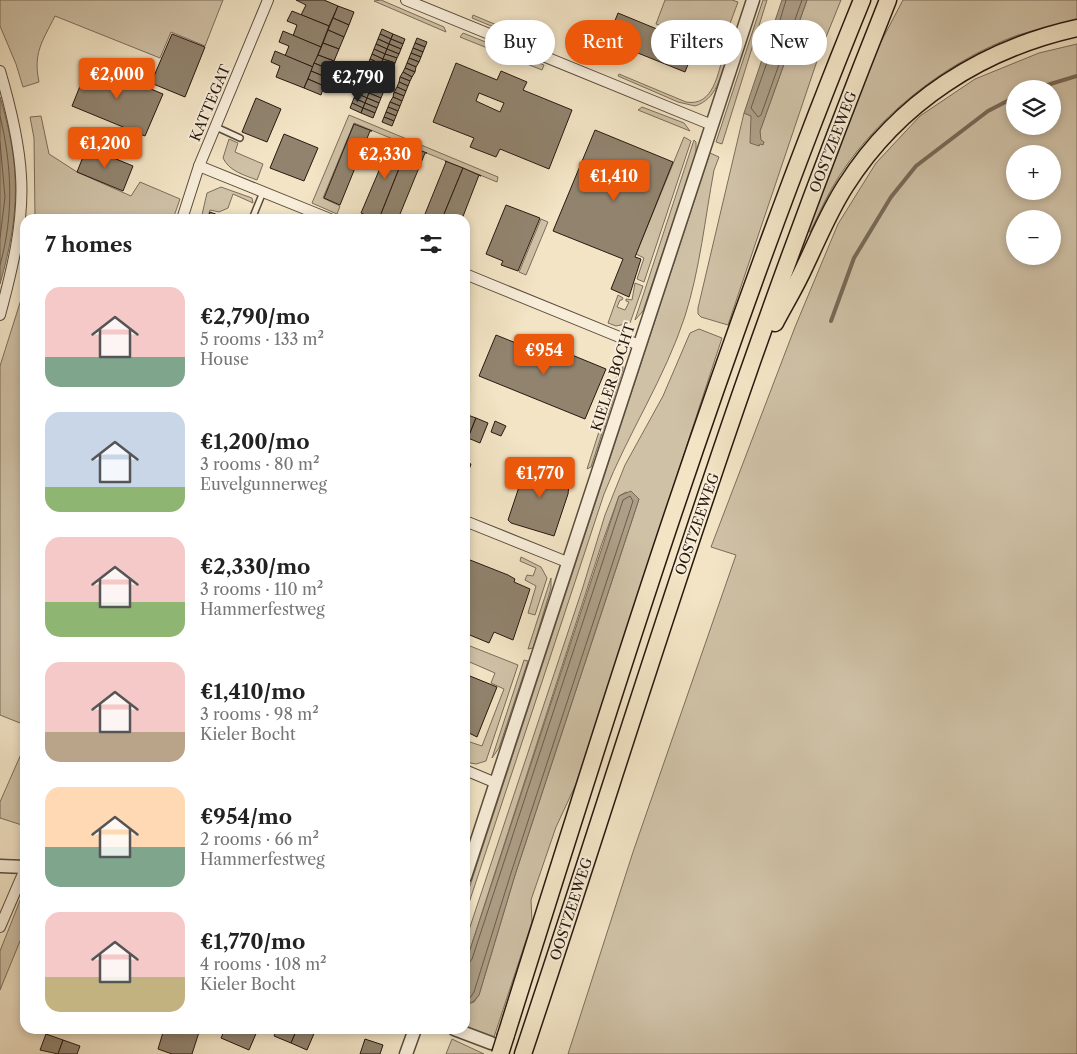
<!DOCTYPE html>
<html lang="en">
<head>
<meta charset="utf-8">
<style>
	:root { --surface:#fff; --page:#f6f6f6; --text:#222; --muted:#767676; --accent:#ea580c }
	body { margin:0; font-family:"Libre Caslon Text",serif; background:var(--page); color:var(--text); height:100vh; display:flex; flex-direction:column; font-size:19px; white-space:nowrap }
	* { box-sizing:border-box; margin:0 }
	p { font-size:16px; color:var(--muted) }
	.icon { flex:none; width:28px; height:28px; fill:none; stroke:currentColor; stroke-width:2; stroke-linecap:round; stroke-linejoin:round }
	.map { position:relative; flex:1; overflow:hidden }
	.sheet { position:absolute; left:20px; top:214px; width:450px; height:820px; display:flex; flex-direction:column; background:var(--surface); border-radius:15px; box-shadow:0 2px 8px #0003 }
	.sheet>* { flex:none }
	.hud { position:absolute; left:485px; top:20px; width:475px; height:45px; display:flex; gap:10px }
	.buttons { position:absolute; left:1006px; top:80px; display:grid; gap:10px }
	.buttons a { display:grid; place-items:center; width:55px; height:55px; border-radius:50%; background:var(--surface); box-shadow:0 2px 8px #0003; font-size:25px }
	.price { position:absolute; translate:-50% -42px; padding:0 11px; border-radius:5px; background:var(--accent); color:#fff; font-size:16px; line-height:32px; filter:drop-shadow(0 1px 2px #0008) }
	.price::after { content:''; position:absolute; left:50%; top:30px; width:15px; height:11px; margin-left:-8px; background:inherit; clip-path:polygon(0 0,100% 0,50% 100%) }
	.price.active { background:#222; color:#fff }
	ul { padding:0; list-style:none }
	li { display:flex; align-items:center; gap:15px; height:125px; padding:0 25px }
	li span { display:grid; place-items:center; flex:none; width:140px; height:100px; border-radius:15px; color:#555 }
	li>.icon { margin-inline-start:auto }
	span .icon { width:60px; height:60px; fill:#fffc; stroke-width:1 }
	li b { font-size:21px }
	h2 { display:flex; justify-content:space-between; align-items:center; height:60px; padding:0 25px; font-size:21px }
	.chip { padding:0 18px; border-radius:22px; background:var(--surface); box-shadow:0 2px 8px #0003; font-size:18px; line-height:45px }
	.chip.active { background:var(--accent); color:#fff }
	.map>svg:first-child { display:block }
</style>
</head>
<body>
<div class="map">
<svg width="1077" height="1054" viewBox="0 0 1077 1054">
	<rect width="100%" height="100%" fill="#f2e4c5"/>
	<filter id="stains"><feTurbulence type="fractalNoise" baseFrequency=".004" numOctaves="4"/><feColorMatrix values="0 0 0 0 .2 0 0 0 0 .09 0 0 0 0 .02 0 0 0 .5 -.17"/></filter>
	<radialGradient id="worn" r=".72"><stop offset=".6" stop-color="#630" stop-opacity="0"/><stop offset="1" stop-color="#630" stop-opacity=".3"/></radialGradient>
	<g fill="#cfc1a6" stroke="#7b6d5b" fill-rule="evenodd">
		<path d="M0 0H223L205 46 171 32 160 58 55 16C42 42 33 53 39 82L23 87 16 64 0 26Z"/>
		<path d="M381 0 444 27 446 32 374 1Z"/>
		<path d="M665 0H732L738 2 725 37 706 29 701 42 656 24Z"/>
		<path d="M763 0H767L722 144 716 142Z"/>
		<path d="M807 0H841L820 52 728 325 701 317 698 314V308L744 113 751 116 759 146 760 131Z"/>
		<path d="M903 0H1077V20C1057 25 1037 29 1018 35 944 62 871 120 832 188 824 202 817 218 810 232L807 231 874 55Z"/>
		<path d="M473 15 542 44 539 46 472 18Z"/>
		<path d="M463 33 544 65 542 70 460 37Z"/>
		<path d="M1077 44V1054H568L633 852 736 555 711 547 795 327 838 224 876 163 920 116 975 79 1039 53ZM1015 89H1052V126H1015ZM1015 154H1052V191H1015ZM1015 219H1052V256H1015Z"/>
		<path d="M724 53 727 57C720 77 717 99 695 106L678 102 618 76 619 74 686 102C714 107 718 72 724 53Z"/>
		<path d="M642 107 684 123 690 131 638 110Z"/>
		<path d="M349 115 498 177 497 182 354 123 323 198 340 206 337 214 312 203Z"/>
		<path d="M41 116 49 154 77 172 131 196 140 182 180 199 173 219H35L34 138 30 117Z"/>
		<path d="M684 137 691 141 644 282 637 279 644 258 636 254Z"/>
		<path d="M229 139 238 143 235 152 263 164 257 180C244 175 229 171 223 158Z"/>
		<path d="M694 140 696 142V153L643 311 635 320Z"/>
		<path d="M710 153 719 157 714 170C705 218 700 269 685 316 665 378 628 433 604 494L465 915V901Z"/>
		<path d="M221 187 252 198 253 203 233 194 228 208 219 212 210 210 207 219H201L207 193Z"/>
		<path d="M541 219 548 222 526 275 519 272Z"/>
		<path d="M635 283 643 286 630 323 616 326 608 323 618 295 623 298 622 300H620L617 307 625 310 629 302 626 301V299L632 300Z"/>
		<path d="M25 287V725L0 715V366Z"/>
		<path d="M699 329 722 338 576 784 556 827 531 900 532 922 494 1037 465 1028V1003L468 1004 474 1002 479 995 515 875 639 499 626 492 619 496 601 546 465 965V942L582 590 605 515 625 465 663 396 690 333Z"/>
		<path d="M622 360 623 369 591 467 587 469Z"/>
		<path d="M521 557 541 567 547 578 535 615 528 613 536 586 525 580 527 575 533 576 536 568 520 561Z"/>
		<path d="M551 578V588L533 648 528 649Z"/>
		<path d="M465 644 518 665 486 761 476 764 465 762 469 749 467 741 482 746 504 689 491 683 495 673 465 660Z"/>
		<path d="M524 660 528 661 499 748 492 758Z"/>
		<path d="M25 745V826L0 818V802Z"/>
		<path d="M23 893H25V929L0 990V951Z"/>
		<path d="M452 1039 484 1054H446Z"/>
	</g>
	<g fill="#ad9f87" stroke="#776957">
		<path d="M782 0H807L760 131 761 140 764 142 763 145 760 144 759 146 750 143 751 116 744 113Z"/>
		<path d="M0 97C21 167 20 214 0 284Z"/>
		<path d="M631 491 639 499 515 875 479 995 474 1001 468 1004 465 1003V965L619 496Z"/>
	</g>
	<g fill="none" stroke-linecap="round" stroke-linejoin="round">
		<g stroke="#6a5c4c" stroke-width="1">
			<path d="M786 0 771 51 751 108 758 117 761 115 802 0"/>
			<path d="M0 116C12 166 14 215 0 265"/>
			<path d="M0 142 5 197 0 238"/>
			<path d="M465 963H469L472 959 623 500 630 496 633 501 511 873 474 992 470 998 465 999"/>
		</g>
		<g stroke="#776957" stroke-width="4">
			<path d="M1034 89 1077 76"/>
			<path d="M831 321 854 258 891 197 916 166 988 111 1015 97"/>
		</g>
	</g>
	<g fill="#91836e" stroke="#271910" fill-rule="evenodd">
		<path d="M296 0H324L338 6 329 26 301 15 306 5Z"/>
		<path d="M338 6 354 12 349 25 333 18Z"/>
		<path d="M292 11 329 26 321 47 293 36 297 25 287 21Z"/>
		<path d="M618 13 698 46 693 58 686 55 684 60 689 62 685 72 608 41 606 43Z"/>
		<path d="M333 18 349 25 344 37 328 30Z"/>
		<path d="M382 29 393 34 391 39 380 34Z"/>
		<path d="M328 30 344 37 339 49 323 43Z"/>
		<path d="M283 31 321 47 313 67 285 56 289 46 279 42Z"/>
		<path d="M172 34 205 47 185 97 151 83Z"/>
		<path d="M380 34 391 39 389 44 378 39Z"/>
		<path d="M393 34 405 39 403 44 391 39Z"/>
		<path d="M417 38 427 42 425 47 415 43Z"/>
		<path d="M378 39 389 44 387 49 376 44Z"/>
		<path d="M391 39 403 44 401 49 389 44Z"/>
		<path d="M323 43 339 49 334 61 318 55Z"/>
		<path d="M415 43 425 47 423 52 413 48Z"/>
		<path d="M376 44 387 49 385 54 374 49Z"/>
		<path d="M389 44 401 49 399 54 387 49Z"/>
		<path d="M413 48 423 52 421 57 411 53Z"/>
		<path d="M374 49 385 54 383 59 372 54Z"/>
		<path d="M387 49 399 54 397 58 385 54Z"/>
		<path d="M275 51 313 67 304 88 276 77 280 66 271 62Z"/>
		<path d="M411 53 421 57 419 62 409 58Z"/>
		<path d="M372 54 383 59 381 64 370 59Z"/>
		<path d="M385 54 397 58 395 63 383 59Z"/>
		<path d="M318 55 334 61 331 70 314 63Z"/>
		<path d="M409 58 419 62 416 67 407 63Z"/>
		<path d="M370 59 381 64 379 68 368 64Z"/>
		<path d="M383 59 395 63 393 68 381 64Z"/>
		<path d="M314 63 331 70 328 78 311 71Z"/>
		<path d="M407 63 416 67 415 72 405 68Z"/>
		<path d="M456 63 497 80 501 71 527 82 523 90 572 110 549 169 500 149 496 157 470 147 474 138 433 122ZM479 93 504 103 500 112 476 101Z"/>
		<path d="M89 64 163 94 145 136 72 106Z"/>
		<path d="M368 64 379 68 377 74 366 69Z"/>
		<path d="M381 64 393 68 391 73 379 68Z"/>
		<path d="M379 68 391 73 389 78 377 74Z"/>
		<path d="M405 68 415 72 412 77 403 72Z"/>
		<path d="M366 69 377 74 375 78 364 74Z"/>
		<path d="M311 71 328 78 324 86 308 79Z"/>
		<path d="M403 72 412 77 410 81 400 77Z"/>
		<path d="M364 74 375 78 373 83 362 79Z"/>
		<path d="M377 74 389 78 387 83 375 78Z"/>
		<path d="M400 77 410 81 408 86 399 82Z"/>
		<path d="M375 78 387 83 385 88 373 83Z"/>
		<path d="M308 79 324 86 321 95 304 88Z"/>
		<path d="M362 79 373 83 371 88 360 84Z"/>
		<path d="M399 82 408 86 406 91 397 87Z"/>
		<path d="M373 83 385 88 383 93 371 88Z"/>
		<path d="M360 84 371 88 369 93 358 89Z"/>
		<path d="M397 87 406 91 404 96 394 92Z"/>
		<path d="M371 88 383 93 381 98 369 93Z"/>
		<path d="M358 89 369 93 367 98 356 93Z"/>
		<path d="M394 92 404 96 402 101 393 97Z"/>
		<path d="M356 93 367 98 365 103 354 98Z"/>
		<path d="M369 93 381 98 379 103 367 98Z"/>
		<path d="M393 97 402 101 400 106 390 102Z"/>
		<path d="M256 98 281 109 267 142 242 132Z"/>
		<path d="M354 98 365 103 363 108 352 103Z"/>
		<path d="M367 98 379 103 377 108 365 103Z"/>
		<path d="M390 102 400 106 398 111 388 107Z"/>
		<path d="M352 103 363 108 361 113 350 108Z"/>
		<path d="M365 103 377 108 375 113 363 108Z"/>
		<path d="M388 107 398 111 396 116 386 112Z"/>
		<path d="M363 108 375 113 373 118 361 113Z"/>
		<path d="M386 112 396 116 394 121 384 117Z"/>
		<path d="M384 117 394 121 392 126 382 122Z"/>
		<path d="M354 124 372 131H370L340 205 324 198Z"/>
		<path d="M595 130 673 162 635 257 641 259 629 297 611 289 623 259 553 231Z"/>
		<path d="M284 134 318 148 304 181 270 168Z"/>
		<path d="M390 139 408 146 379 219H375L361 213 392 140Z"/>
		<path d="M408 146 427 153H425L398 219H379Z"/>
		<path d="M87 147 133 166 123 191 77 172Z"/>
		<path d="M445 161 463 168 442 219H423L446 162Z"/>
		<path d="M463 168 481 176 479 175 462 219H442Z"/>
		<path d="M506 205 540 218 518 271 501 265 503 261 486 254Z"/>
		<path d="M210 212 226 218 227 217 232 219H208Z"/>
		<path d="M496 335 568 364 572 355 606 369 585 419 479 376Z"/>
		<path d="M465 414 476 418 468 438 465 437Z"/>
		<path d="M476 418 488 423 480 443 468 438Z"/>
		<path d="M495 421 506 426 501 436 491 432Z"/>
		<path d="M528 460 570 476 568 494 554 536 511 523 508 520Z"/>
		<path d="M465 461 471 464 467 476 465 475Z"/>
		<path d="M465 558 508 575 515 579 514 582 530 589 513 640 494 632 489 643 465 633Z"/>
		<path d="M465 674 497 687 477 737 465 731Z"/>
		<path d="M164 1029H200L192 1054H172L158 1049Z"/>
		<path d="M225 1029H258L249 1050 221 1038Z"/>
		<path d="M277 1029H297L291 1043 274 1036Z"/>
		<path d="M297 1029H316L307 1050 291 1043Z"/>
		<path d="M46 1034 63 1040 58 1054 40 1050Z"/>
		<path d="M365 1039 383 1045 380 1054H360Z"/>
		<path d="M63 1040 80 1046 77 1054H58Z"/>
	</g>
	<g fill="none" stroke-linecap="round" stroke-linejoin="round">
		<defs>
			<g id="service">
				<path d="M216 127 240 138"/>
				<path d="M252 219 263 192"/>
			</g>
			<g id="minor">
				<path d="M406 0 712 125"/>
				<path d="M0 71C10 105 19 140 21 176 24 223 12 270 0 315"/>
				<path d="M199 166 330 219"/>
				<path d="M182 219 199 166 268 0"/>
				<path d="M465 274 639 345"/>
				<path d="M465 521 567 562"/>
				<path d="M465 770 496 783"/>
				<path d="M0 927 25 869"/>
			</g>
			<g id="tertiary">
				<path d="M0 866 25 867"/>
				<path d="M465 877 753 0"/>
				<path d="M454 1029 491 1043"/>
				<path d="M406 1054 415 1029"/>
			</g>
			<g id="trunk">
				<path d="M775 323C785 304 796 286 805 266 818 239 829 211 846 185 899 102 982 49 1077 28"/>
				<path d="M506 1035C615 687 724 338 862 0"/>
				<path d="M523 1054C599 827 669 598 748 373 792 247 839 123 888 0"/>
			</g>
		</defs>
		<use href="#service" stroke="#5a4c3d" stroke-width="8"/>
		<use href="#minor" stroke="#5a4c3d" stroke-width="12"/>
		<use href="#tertiary" stroke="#5a4c3d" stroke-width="15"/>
		<use href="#trunk" stroke="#271910" stroke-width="19"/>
		<use href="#service" stroke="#f7edd9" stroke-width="5"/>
		<use href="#minor" stroke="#f7edd9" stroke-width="10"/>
		<use href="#tertiary" stroke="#f7edd9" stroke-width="12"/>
		<use href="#trunk" stroke="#f2e4c5" stroke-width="16"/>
		<defs>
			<path id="trunk-bridge" d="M500 1054 506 1035"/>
		</defs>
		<use href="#trunk-bridge" stroke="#271910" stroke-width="19" stroke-linecap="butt"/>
		<use href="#trunk-bridge" stroke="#f2e4c5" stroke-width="16"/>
	</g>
	<g text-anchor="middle" stroke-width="4" stroke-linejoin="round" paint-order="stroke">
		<g font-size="14" fill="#271910" stroke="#f7edd9">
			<text transform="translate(210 103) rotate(-67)" y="5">KATTEGAT</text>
			<text transform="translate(833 142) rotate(-69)" y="5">OOSTZEEWEG</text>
			<text transform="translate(613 377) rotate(-72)" y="5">KIELER BOCHT</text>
			<text transform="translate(697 524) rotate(-71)" y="5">OOSTZEEWEG</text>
			<text transform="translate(571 909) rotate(-72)" y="5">OOSTZEEWEG</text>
		</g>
	</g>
	<rect width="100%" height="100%" filter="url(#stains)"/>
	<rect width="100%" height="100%" fill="url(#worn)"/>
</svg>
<div class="buttons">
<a><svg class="icon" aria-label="layers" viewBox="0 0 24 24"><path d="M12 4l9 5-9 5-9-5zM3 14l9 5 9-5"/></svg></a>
<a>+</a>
<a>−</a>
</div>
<b class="price" style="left:117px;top:100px">€2,000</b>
<b class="price active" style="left:358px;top:103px">€2,790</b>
<b class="price" style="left:105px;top:169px">€1,200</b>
<b class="price" style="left:385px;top:180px">€2,330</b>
<b class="price" style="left:614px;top:202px">€1,410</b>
<b class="price" style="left:544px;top:376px">€954</b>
<b class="price" style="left:540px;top:499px">€1,770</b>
<div class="hud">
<a class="chip">Buy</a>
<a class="chip active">Rent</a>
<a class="chip">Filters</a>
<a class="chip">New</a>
</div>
<section class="sheet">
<h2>7 homes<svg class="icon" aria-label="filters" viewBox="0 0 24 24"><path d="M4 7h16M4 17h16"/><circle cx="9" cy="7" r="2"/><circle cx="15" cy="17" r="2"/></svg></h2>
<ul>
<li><span style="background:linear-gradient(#f6c9c9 70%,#7fa58c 0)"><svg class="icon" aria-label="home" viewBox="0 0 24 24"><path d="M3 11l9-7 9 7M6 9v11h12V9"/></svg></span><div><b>€2,790/mo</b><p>5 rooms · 133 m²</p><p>House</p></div></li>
<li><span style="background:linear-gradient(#c9d6e8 75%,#8fb573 0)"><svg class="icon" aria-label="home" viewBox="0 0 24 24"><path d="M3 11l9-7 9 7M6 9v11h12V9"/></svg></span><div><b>€1,200/mo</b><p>3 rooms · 80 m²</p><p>Euvelgunnerweg</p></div></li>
<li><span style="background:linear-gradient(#f6c9c9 65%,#8fb573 0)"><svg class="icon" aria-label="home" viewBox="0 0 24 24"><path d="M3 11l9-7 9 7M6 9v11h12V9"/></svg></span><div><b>€2,330/mo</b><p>3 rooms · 110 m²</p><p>Hammerfestweg</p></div></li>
<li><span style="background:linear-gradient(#f6c9c9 70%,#b9a48a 0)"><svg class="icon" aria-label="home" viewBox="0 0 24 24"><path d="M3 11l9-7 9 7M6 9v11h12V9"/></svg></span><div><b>€1,410/mo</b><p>3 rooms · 98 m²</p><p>Kieler Bocht</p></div></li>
<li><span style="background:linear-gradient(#ffd9b3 60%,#7fa58c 0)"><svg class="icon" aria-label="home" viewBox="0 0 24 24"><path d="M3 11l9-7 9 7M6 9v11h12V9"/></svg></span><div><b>€954/mo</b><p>2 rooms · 66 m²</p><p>Hammerfestweg</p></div></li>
<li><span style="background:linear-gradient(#f6c9c9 65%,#c2b280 0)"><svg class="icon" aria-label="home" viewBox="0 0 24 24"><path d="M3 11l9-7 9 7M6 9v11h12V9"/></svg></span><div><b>€1,770/mo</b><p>4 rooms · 108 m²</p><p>Kieler Bocht</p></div></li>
</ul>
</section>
</div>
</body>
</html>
